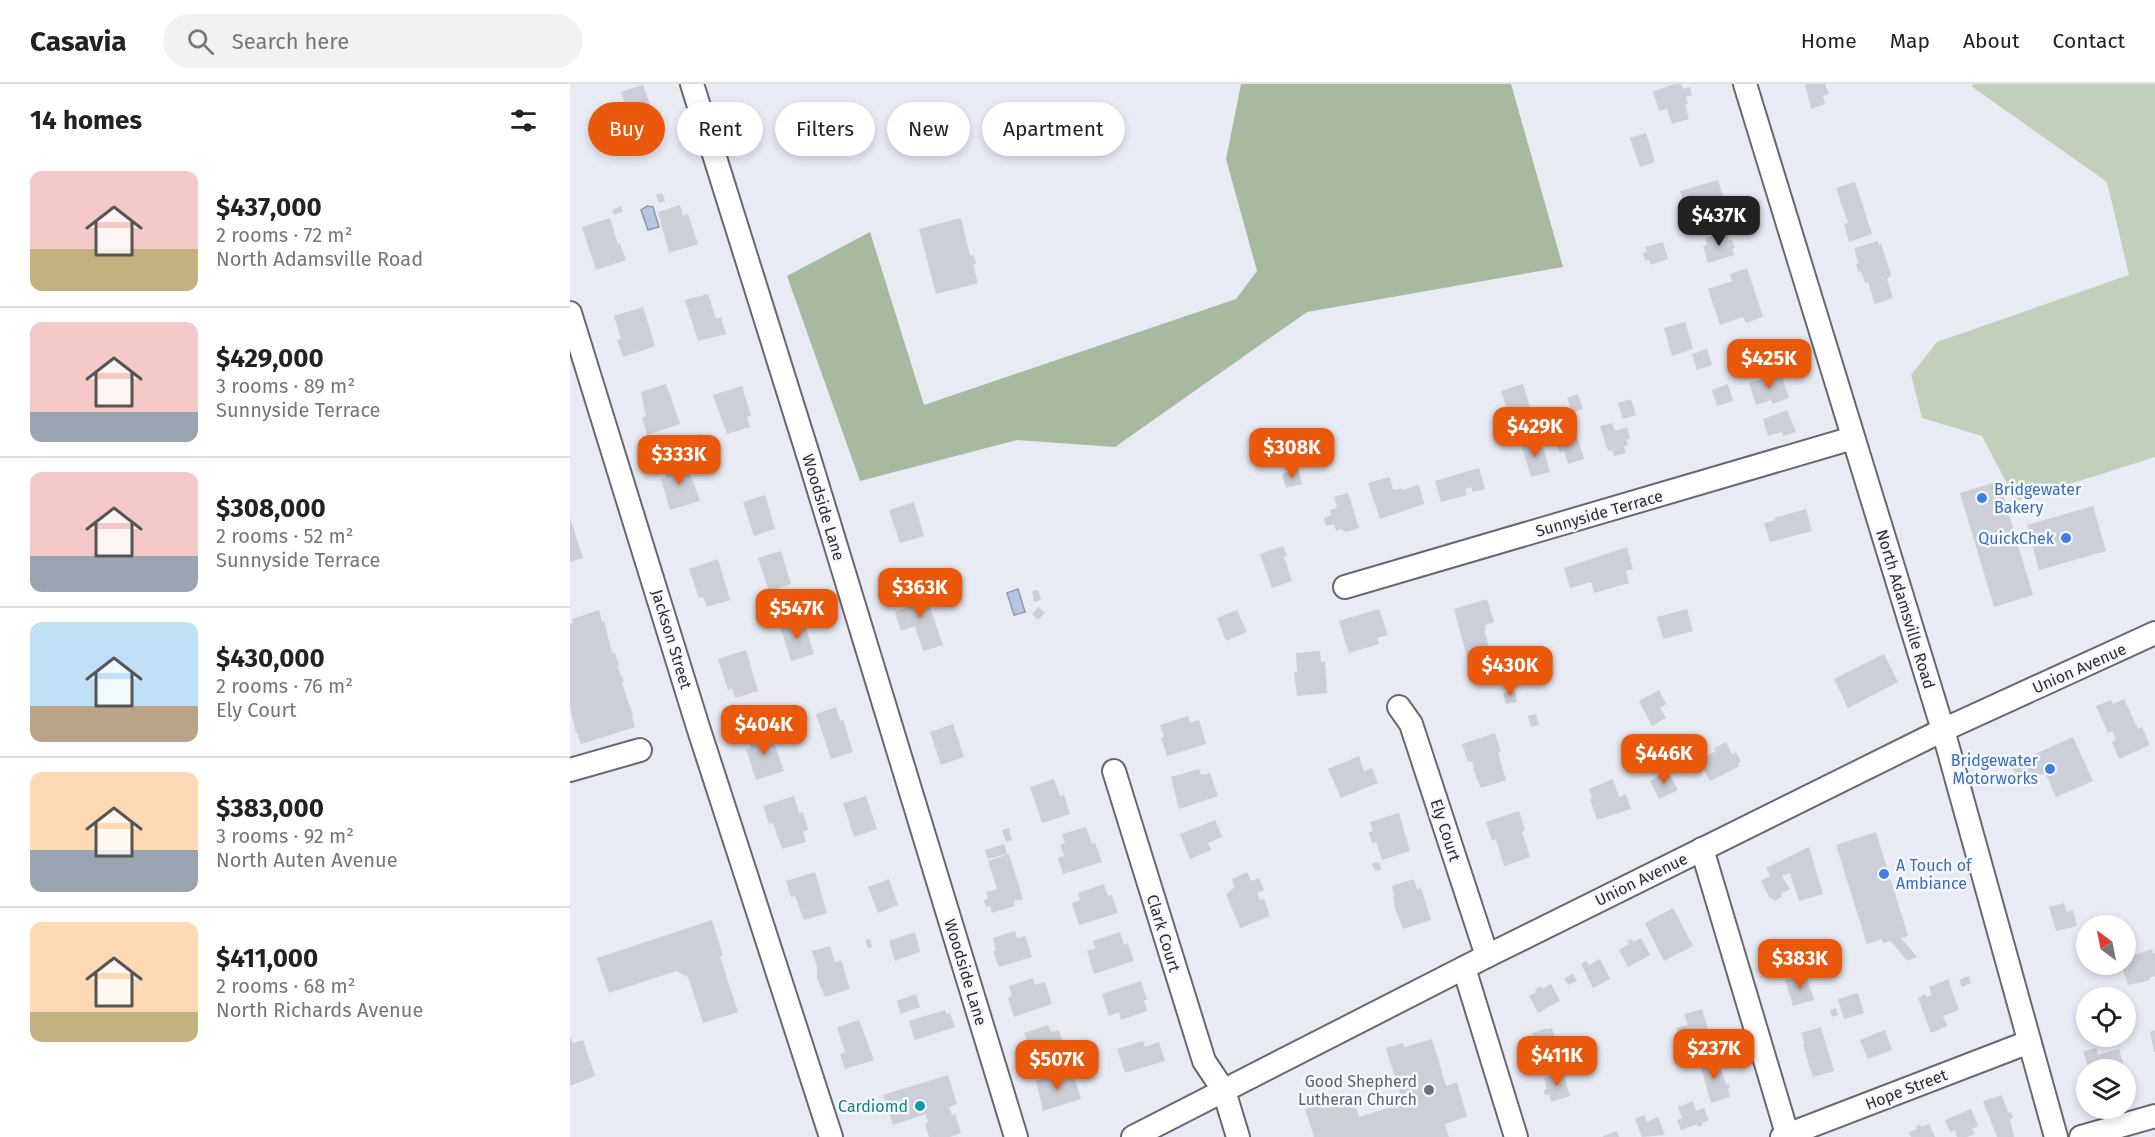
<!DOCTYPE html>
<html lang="en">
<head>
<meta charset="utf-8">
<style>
	:root { --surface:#fff; --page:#f2f2f2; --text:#222; --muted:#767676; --line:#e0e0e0; --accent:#ea580c }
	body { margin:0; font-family:"Fira Sans",sans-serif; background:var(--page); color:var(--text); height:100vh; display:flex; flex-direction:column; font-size:22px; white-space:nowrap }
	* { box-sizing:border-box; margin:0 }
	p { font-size:20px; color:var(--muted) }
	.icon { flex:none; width:33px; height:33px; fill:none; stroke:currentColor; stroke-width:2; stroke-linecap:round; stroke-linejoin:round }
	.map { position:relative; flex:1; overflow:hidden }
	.panel { display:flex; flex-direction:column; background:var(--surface); width:570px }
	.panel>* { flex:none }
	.guide { position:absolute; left:18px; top:18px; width:570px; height:54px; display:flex; gap:12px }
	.needle { width:39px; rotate:328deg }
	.fabs { position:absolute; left:1506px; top:831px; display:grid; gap:12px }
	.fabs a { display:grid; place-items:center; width:60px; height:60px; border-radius:50%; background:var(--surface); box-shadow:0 3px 9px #0003; font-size:30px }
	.price { position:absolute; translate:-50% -51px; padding:0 14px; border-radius:12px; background:var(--accent); color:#fff; font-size:20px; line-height:39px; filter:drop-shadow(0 2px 3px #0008) }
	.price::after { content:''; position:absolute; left:50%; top:36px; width:18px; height:14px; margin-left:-9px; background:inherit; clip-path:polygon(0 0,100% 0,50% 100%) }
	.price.on { background:#222; color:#fff }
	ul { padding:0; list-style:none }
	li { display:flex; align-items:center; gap:18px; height:150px; padding:0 30px }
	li+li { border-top:2px solid var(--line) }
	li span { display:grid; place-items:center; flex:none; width:168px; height:120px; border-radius:12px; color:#555 }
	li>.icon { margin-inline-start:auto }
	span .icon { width:72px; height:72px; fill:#fffc; stroke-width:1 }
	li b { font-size:26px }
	h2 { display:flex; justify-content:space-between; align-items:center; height:72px; padding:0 30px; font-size:26px }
	.tag { padding:0 21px; border-radius:27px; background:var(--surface); box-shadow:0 3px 9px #0003; font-size:21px; line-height:54px }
	.tag.on { background:var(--accent); color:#fff }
	header { display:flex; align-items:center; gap:36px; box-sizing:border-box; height:84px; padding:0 30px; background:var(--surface); border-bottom:2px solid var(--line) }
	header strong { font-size:28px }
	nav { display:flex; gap:33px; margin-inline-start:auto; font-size:21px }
	.search { width:420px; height:54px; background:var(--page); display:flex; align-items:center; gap:15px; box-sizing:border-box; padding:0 21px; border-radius:33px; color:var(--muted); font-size:22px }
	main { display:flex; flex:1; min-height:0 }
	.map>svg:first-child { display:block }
</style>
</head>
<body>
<header>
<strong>Casavia</strong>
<div class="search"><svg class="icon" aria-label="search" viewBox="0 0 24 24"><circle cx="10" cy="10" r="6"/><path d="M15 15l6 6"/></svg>Search here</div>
<nav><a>Home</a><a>Map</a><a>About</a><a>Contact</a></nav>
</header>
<main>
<section class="panel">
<h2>14 homes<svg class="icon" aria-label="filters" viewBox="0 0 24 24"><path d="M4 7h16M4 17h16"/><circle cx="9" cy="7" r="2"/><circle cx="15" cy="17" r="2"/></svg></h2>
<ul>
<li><span style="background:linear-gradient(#f6c9c9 65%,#c2b280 0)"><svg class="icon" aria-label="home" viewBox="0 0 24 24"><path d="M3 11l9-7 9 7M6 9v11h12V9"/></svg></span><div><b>$437,000</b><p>2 rooms · 72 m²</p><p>North Adamsville Road</p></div></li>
<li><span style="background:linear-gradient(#f6c9c9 75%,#9aa5b1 0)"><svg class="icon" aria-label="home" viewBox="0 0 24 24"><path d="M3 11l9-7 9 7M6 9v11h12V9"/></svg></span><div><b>$429,000</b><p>3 rooms · 89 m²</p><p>Sunnyside Terrace</p></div></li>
<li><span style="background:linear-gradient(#f6c9c9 70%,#9aa5b1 0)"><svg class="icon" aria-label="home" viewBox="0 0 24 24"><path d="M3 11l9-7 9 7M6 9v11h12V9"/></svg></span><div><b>$308,000</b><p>2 rooms · 52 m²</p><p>Sunnyside Terrace</p></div></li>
<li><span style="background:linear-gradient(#bfe0f5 70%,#b9a48a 0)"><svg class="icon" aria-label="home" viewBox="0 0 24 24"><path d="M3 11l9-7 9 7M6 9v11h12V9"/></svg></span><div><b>$430,000</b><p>2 rooms · 76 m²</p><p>Ely Court</p></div></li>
<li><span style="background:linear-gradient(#ffd9b3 65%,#9aa5b1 0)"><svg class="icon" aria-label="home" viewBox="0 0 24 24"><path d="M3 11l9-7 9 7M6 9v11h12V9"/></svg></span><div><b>$383,000</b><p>3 rooms · 92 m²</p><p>North Auten Avenue</p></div></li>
<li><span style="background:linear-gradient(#ffd9b3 75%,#c2b280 0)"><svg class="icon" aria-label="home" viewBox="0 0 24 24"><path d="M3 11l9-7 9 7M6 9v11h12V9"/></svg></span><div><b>$411,000</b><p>2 rooms · 68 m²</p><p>North Richards Avenue</p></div></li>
</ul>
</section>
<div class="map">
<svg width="1585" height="1053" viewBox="0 0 1585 1053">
	<rect width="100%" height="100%" fill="#e8ebf4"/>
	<path fill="#c1cfbb" d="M1405 0H1585V373L1446 417 1412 352 1352 334 1341 291 1367 258 1559 191 1537 98 1401 2Z"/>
	<path fill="#a7b99e" d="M671 0H941L993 183 737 228 545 363 447 356 290 397 217 192 300 148 354 321 666 215 687 187 656 75Z"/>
	<g fill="#b6c6e2" stroke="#8c98ac" stroke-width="1.5">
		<path d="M77 122 83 123 89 143 78 146 71 126Z"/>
		<path d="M448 505 455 528 444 531 437 509Z"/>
	</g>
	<g fill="#cccfd7">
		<path d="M1105 0H1111L1113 5 1120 3 1122 11 1116 13 1118 20 1115 21 1119 35 1102 40 1097 25 1089 27 1083 7Z"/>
		<path d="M1235 0H1255L1259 10 1253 12 1255 20 1241 25Z"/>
		<path d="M73 1 84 33 62 41 51 8Z"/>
		<path d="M1076 49 1085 78 1070 83 1060 54Z"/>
		<path d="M1148 96 1154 116 1116 127 1110 107Z"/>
		<path d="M1285 98 1302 150 1279 158 1274 140 1278 139 1266 104Z"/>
		<path d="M92 109 95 117 89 119 86 111Z"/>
		<path d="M110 121 113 132 118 130 128 160 99 169 88 128Z"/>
		<path d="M51 122 53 127 45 131 42 126Z"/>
		<path d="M40 134 48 160 50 159 56 176 26 186 12 143Z"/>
		<path d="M391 134 400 172 404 171 406 180 403 181 408 199 366 210 349 145Z"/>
		<path d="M1156 147 1159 156 1162 155 1165 164 1162 165 1164 171 1138 179 1133 162 1137 161 1135 154Z"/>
		<path d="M1308 157 1309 161 1311 160 1321 191 1317 195 1323 214 1305 220 1298 198 1295 199 1291 187 1288 188 1286 180 1289 179 1285 168V164Z"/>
		<path d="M1093 158 1098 175 1080 181 1079 176 1075 177 1073 169 1077 168 1075 163Z"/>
		<path d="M1177 184 1193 233 1176 239 1173 233 1150 241 1138 205 1162 197 1160 190Z"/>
		<path d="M138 210 146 235 151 233 156 250 128 257 115 216Z"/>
		<path d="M73 223 85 262 53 273 47 256 51 255 44 232Z"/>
		<path d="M1115 238 1123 265 1102 272 1094 244Z"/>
		<path d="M1194 257 1195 260 1199 258 1201 264 1197 266 1201 278 1192 281 1194 285 1168 293 1159 268Z"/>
		<path d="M1137 265 1142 281 1127 286 1122 270Z"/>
		<path d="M1211 289 1219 314 1202 320 1201 316 1186 321 1179 299Z"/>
		<path d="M96 300 110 340 77 351 72 334 76 332 71 308Z"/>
		<path d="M953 300 960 324 939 331 931 307Z"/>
		<path d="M1158 300 1163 317 1147 322 1142 306Z"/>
		<path d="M172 302 181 332 177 333 180 343 157 350 143 311Z"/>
		<path d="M1008 310 1013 325 1002 328 997 314Z"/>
		<path d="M1061 315 1066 331 1053 335 1048 319Z"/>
		<path d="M1217 326 1226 348 1213 352 1212 348 1198 352 1193 335Z"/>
		<path d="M1002 336 1014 375 998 380 994 367 990 369 984 351 987 350 984 342Z"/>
		<path d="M1042 339 1045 347 1057 343 1060 354 1056 356 1058 361 1054 363 1056 369 1044 372 1042 366 1038 367 1030 342Z"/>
		<path d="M131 350 133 357 124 359 122 352Z"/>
		<path d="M968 355 971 364 973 363 980 388 961 393 951 360Z"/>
		<path d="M115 376 130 417 100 426 91 395 96 394 93 383Z"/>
		<path d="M909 384 915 405 903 408 901 403 895 405 897 411 871 418 865 397Z"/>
		<path d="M728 385 732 400 716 404 712 390Z"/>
		<path d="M820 393 823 406 832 404V406L849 401 854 420 810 435 798 399Z"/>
		<path d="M1429 397 1463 511 1424 523 1390 409Z"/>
		<path d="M778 409 789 444 776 448 771 445 766 447 764 440 756 442 754 434 761 431 760 426 767 424 764 413Z"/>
		<path d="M195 411 205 445 184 452 173 418Z"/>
		<path d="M344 418 354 452 330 459 319 426Z"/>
		<path d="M1523 422 1536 467 1469 486 1457 441Z"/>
		<path d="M1236 425 1242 447 1200 458 1194 439 1205 436 1204 434Z"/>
		<path d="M0 434 13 474 0 478Z"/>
		<path d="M713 462 717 472 714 473 722 497 702 504 690 470Z"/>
		<path d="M1057 463 1063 485 1056 487 1059 499 1024 509 1021 498 1000 504 994 484Z"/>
		<path d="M211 467 221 500 199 507 188 474Z"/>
		<path d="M148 475 160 516 137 523 133 513 129 514 119 485Z"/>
		<path d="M359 504 363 517 358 518 373 561 353 567 345 542 331 547 325 528 336 524 332 513Z"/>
		<path d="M468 506 471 516 464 518 462 507Z"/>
		<path d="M917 515 924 538 915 541 916 546H914L922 574 899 580 884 525Z"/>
		<path d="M469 523 475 529 468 536 462 530Z"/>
		<path d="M809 525 818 551 807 554 809 560 779 569 769 537Z"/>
		<path d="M1117 525 1123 547 1093 555 1087 533Z"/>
		<path d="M29 526 32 538 34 537 42 569H45L49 581 47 582 54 598 52 599 63 632H62L65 643 11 660 7 649H6L0 624V540L3 539 2 535Z"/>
		<path d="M667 526 677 548 656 557 647 534Z"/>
		<path d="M233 534 244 570 221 577 210 541Z"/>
		<path d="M176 566 188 607 165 614 162 604 158 606 148 575Z"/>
		<path d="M750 567 751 578 755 577 757 609 727 612 724 588H727L726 569Z"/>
		<path d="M1314 570 1328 598 1278 624 1264 595Z"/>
		<path d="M944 606 947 618 936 620 933 609Z"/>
		<path d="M1089 606 1096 620 1090 624 1096 634 1082 642 1069 617Z"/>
		<path d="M1554 615 1568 645 1572 643 1580 661 1549 675 1542 658 1546 656 1542 647 1538 649 1526 622 1541 616 1543 620Z"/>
		<path d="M266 623 270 637 273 636 283 668 261 675 246 630Z"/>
		<path d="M966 630 969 641 961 643 958 632Z"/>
		<path d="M618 632 620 638 629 636 636 660 597 672 591 654 594 653 590 641Z"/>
		<path d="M383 640 394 673 371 681 360 648Z"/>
		<path d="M200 647 214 687 186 696 176 665 181 664 177 654Z"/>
		<path d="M925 649 931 668 928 669 936 696 911 704 903 685H904L902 677 898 678 892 660Z"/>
		<path d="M1503 653 1523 697 1486 713 1475 689 1450 700 1441 681Z"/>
		<path d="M1156 658 1162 670 1166 668 1171 678 1168 679 1170 682 1140 697 1129 676 1146 667 1144 664Z"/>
		<path d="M789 672 794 687 802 684 808 699 771 714 758 685Z"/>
		<path d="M629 685 631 691 640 689 648 712 609 725 601 693Z"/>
		<path d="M1098 687 1108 706 1089 715 1080 697Z"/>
		<path d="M484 695 490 712 494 711 500 730 472 739 460 703Z"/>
		<path d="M1043 695 1049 713 1056 710 1061 725 1027 736 1020 715 1022 714 1019 705Z"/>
		<path d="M224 712 229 729 233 728 238 746 233 748 236 758 212 765 203 739 199 740 193 722Z"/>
		<path d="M296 712 307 745 284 753 273 719Z"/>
		<path d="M949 727 955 746 952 748 960 773 934 782 926 755 922 757 916 738Z"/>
		<path d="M829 729 840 767 812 776 806 758 802 759 799 748 803 747 800 738Z"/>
		<path d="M645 736 652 753 638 759 641 766 620 775 610 750Z"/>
		<path d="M516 743 522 760 525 759 532 778 493 790 488 774 494 772 490 761 495 759 492 750Z"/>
		<path d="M439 744 442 756 436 758 432 746Z"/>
		<path d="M1306 748 1338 852 1331 854 1347 873 1337 877 1321 857 1313 859 1312 855 1297 860 1266 761Z"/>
		<path d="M434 760 437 770 418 775 415 766Z"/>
		<path d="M1239 763 1253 810 1229 817 1220 789 1212 792 1220 805 1211 810 1213 812 1204 817 1202 814 1200 815 1191 797 1200 792 1196 784Z"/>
		<path d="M439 770 453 815 444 817 445 822 422 829 420 822 416 823 414 816 418 815 416 808 427 805 418 777Z"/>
		<path d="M809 778 811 786 805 787 802 779Z"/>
		<path d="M245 788 257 829 234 836 225 812 221 813 216 797Z"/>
		<path d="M677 788 681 797 689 794 694 806 687 809 690 816 694 815 700 832 670 844 656 810 665 803 662 795Z"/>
		<path d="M319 795 328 821 308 829 298 803Z"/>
		<path d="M844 795 847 805 851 804 861 836 833 845 824 821H825L823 813 825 812 822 802Z"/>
		<path d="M534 800 538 812 542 811 548 829 509 841 502 819 510 816 508 809Z"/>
		<path d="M1494 819 1497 828 1503 826 1507 842 1486 847 1479 823Z"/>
		<path d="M1103 824 1123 862 1094 877 1075 839Z"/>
		<path d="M142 836 153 872 150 873 168 928 133 939 118 893 106 887 39 909 27 874Z"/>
		<path d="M445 847 447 855 455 852 462 873 429 883 423 867 426 866 423 854Z"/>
		<path d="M345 848 350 868 325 877 319 857Z"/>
		<path d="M550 848 554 861 558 859 564 877 524 890 517 867 526 864 523 857Z"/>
		<path d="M1071 854 1080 871 1058 883 1049 866 1059 860 1057 857 1062 855 1063 858Z"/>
		<path d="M300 855 302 863 298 864 295 856Z"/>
		<path d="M260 862 265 878 271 876 280 905 255 913 247 894V883L242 867Z"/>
		<path d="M1582 865 1583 870 1585 869V892L1580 894V896L1558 901 1551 880H1556V874Z"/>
		<path d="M1242 873 1248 887 1240 890 1234 877Z"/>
		<path d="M1030 875 1040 895 1023 904 1011 880 1016 877 1019 881Z"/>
		<path d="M1003 890 1007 897 998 901 994 894Z"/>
		<path d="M1236 890 1244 916 1223 922 1215 896Z"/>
		<path d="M1399 892 1401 899 1392 903 1389 896Z"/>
		<path d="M463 894 465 901 475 898 482 920 444 933 438 914 442 912 439 902Z"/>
		<path d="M1378 895 1389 926 1373 932 1377 942 1361 949 1348 914 1355 910 1357 913 1362 911 1359 903Z"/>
		<path d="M571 897 577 916H574L577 927 551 936 549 928 539 932 532 910Z"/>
		<path d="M981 900 990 917 968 929 959 912 966 908 965 905 971 902 972 905Z"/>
		<path d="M1288 909 1294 929 1274 935 1268 915Z"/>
		<path d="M346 910 350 923 331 930 327 917Z"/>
		<path d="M1266 924 1268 931 1262 933 1260 926Z"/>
		<path d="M1132 925 1139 948 1111 958 1106 944 1118 941 1114 930Z"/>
		<path d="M375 926 376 930 380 929 385 943 345 956 339 937Z"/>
		<path d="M289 936 304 976 275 985 270 970 275 968 267 943Z"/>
		<path d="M478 941 481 948 489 946 496 968 458 980 453 962 458 960 454 949Z"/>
		<path d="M1251 943 1264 987 1243 993 1233 961 1235 960 1231 949Z"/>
		<path d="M977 944V945L982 944 988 966 969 973 962 949Z"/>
		<path d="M1315 946 1322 966 1298 975 1290 956Z"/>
		<path d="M1585 946V968H1584L1580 948Z"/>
		<path d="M0 952 3 959 13 956 25 992 0 1002Z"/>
		<path d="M1015 952 1020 966 1005 970 1000 957Z"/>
		<path d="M862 955 876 1002 887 998 897 1033 875 1040 879 1053H744L735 1025 783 1010 789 1033 833 1019 816 964 833 959 834 963Z"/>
		<path d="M573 957 575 963 589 958 595 977 555 989 547 965Z"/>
		<path d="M1526 964 1528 971 1549 965 1555 986H1519L1513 967Z"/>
		<path d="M1016 971 1019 978 1009 981 1007 974Z"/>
		<path d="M1147 972 1156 1001 1159 1000 1160 1004 1158 1005 1160 1013 1141 1019 1129 977Z"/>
		<path d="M492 988 495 996 504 993 511 1015 473 1027 466 997Z"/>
		<path d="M993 988 1000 1012 981 1018 979 1010 975 1011 974 1006 977 1005 974 994Z"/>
		<path d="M378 991 387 1020 379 1023 382 1031 385 1030 391 1049 380 1053H359L355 1040 358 1038 356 1030 323 1041 313 1011Z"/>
		<path d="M1432 1011 1438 1029 1441 1028 1443 1034 1440 1035 1444 1053H1427L1413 1017Z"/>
		<path d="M1123 1017 1126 1027 1134 1024 1139 1036 1132 1039 1133 1041 1128 1043 1127 1040 1111 1046 1107 1036 1112 1034 1108 1023Z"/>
		<path d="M1401 1025 1408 1042 1402 1045 1405 1050 1397 1053H1387L1385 1046 1380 1048 1375 1036Z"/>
		<path d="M1074 1031 1077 1038 1088 1033 1095 1051 1072 1053 1065 1035Z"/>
		<path d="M1350 1040 1351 1043 1359 1040 1365 1053H1341L1339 1048 1347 1045 1346 1042Z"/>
		<path d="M1046 1047 1049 1053H1032Z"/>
	</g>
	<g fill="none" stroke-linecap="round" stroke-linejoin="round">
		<defs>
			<g id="minor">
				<path d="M122 0 240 377 446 1053"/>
				<path d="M1175 0 1373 646 1486 1053"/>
				<path d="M0 229 128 643 261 1053"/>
				<path d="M775 503 1283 354"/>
				<path d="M829 623 841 640 917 872"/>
				<path d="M0 686 70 666"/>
				<path d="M544 687 634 977 654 1007 668 1053"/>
				<path d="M1132 765 1218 1053"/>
				<path d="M894 884 946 1053"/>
				<path d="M563 1053 917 872 1373 646 1585 549"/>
				<path d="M1212 1053 1459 958"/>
				<path d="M1511 1053 1585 1032"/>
			</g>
		</defs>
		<use href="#minor" stroke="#676971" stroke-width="26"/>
		<use href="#minor" stroke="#fff" stroke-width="22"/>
	</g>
	<g fill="#3f7fe0" stroke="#f7f8fe" stroke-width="2">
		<circle cx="1412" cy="414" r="6"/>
		<circle cx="1496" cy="454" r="6"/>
		<circle cx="1480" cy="685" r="6"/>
		<circle cx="1314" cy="790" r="6"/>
	</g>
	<circle fill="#6b7280" stroke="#f7f8fe" stroke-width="2" cx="859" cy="1006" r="6"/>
	<circle fill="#0f9aa8" stroke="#f7f8fe" stroke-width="2" cx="350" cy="1022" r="6"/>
	<g text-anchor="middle" stroke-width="5" stroke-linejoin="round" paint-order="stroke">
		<g font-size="16" fill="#366cbe" stroke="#f7f8fe" text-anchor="start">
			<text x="1424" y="411">Bridgewater<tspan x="1424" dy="18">Bakery</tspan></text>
			<text x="1484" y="460" text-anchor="end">QuickChek</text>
			<text x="1468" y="682" text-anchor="end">Bridgewater<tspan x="1468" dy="18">Motorworks</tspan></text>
			<text x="1326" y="787">A Touch of<tspan x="1326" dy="18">Ambiance</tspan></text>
		</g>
		<g font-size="16" fill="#2b2c2f" stroke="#f7f8fe">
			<text transform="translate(254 423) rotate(73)" y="6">Woodside Lane</text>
			<text transform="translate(1029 429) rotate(-16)" y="6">Sunnyside Terrace</text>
			<text transform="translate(1336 525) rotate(73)" y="6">North Adamsville Road</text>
			<text transform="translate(102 555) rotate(73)" y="6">Jackson Street</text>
			<text transform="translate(1509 584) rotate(-24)" y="6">Union Avenue</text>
			<text transform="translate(876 746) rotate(72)" y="6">Ely Court</text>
			<text transform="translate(1071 795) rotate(-26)" y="6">Union Avenue</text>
			<text transform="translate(594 849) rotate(73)" y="6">Clark Court</text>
			<text transform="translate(396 888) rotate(73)" y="6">Woodside Lane</text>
			<text transform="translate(1336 1005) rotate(-21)" y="6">Hope Street</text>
		</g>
		<g font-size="16" fill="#5b616d" stroke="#f7f8fe" text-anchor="end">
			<text x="847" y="1003">Good Shepherd<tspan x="847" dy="18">Lutheran Church</tspan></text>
		</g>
		<g font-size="16" fill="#0d838f" stroke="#f7f8fe" text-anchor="end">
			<text x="338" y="1028">Cardiomd</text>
		</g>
	</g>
</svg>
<div class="fabs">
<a><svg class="needle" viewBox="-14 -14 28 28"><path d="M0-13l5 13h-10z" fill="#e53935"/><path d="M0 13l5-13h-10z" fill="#767676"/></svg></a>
<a><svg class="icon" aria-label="locate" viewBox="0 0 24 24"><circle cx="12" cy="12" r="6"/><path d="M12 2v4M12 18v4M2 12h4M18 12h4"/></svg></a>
<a><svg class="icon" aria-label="layers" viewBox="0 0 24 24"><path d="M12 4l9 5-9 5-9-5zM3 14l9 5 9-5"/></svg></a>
</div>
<b class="price on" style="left:1149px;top:163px">$437K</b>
<b class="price" style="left:1199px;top:306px">$425K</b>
<b class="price" style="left:965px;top:374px">$429K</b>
<b class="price" style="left:722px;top:395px">$308K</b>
<b class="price" style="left:109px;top:402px">$333K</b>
<b class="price" style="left:350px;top:535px">$363K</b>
<b class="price" style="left:227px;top:556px">$547K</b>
<b class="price" style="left:940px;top:613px">$430K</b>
<b class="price" style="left:194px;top:672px">$404K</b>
<b class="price" style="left:1094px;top:701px">$446K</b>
<b class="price" style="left:1230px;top:906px">$383K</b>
<b class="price" style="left:1144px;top:996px">$237K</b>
<b class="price" style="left:987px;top:1003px">$411K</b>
<b class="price" style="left:487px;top:1007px">$507K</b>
<div class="guide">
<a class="tag on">Buy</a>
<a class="tag">Rent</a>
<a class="tag">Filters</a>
<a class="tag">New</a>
<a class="tag">Apartment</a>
</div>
</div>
</main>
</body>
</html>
